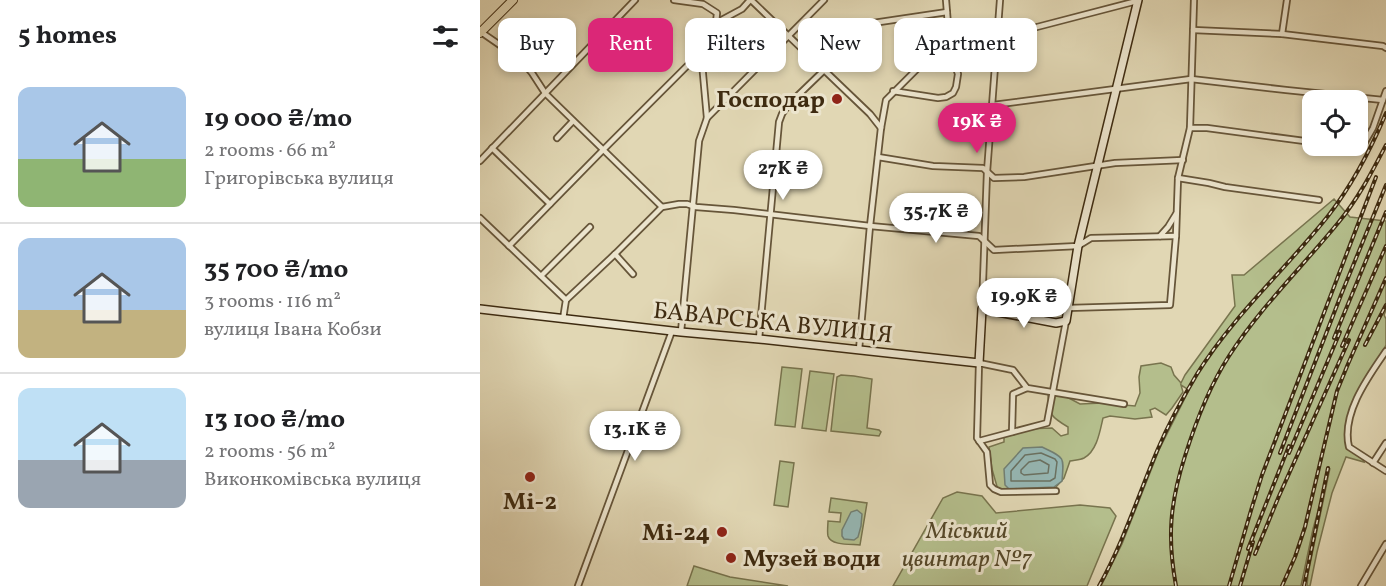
<!DOCTYPE html>
<html lang="en">
<head>
<meta charset="utf-8">
<style>
	:root { --surface:#fff; --page:#f6f6f6; --text:#202124; --muted:#757577; --line:#e0e0e0; --accent:#db2777 }
	body { margin:0; font-family:Vollkorn,serif; background:var(--page); color:var(--text); height:100vh; display:flex; flex-direction:column; font-size:22px; white-space:nowrap }
	* { box-sizing:border-box; margin:0 }
	p { font-size:20px; color:var(--muted) }
	.icon { flex:none; width:33px; height:33px; fill:none; stroke:currentColor; stroke-width:2; stroke-linecap:round; stroke-linejoin:round }
	.map { position:relative; flex:1; overflow:hidden }
	.panel { display:flex; flex-direction:column; background:var(--surface); width:480px }
	.panel>* { flex:none }
	.hud { position:absolute; left:18px; top:18px; width:570px; height:54px; display:flex; gap:12px }
	.buttons { position:absolute; left:822px; top:90px; display:grid; gap:12px }
	.buttons a { display:grid; place-items:center; width:66px; height:66px; border-radius:12px; background:var(--surface); box-shadow:0 3px 9px #0003; font-size:30px }
	.price { position:absolute; translate:-50% -51px; padding:0 14px; border-radius:21px; background:#fff; color:#222; font-size:20px; line-height:39px; filter:drop-shadow(0 2px 3px #0008) }
	.price::after { content:''; position:absolute; left:50%; top:36px; width:18px; height:14px; margin-left:-9px; background:inherit; clip-path:polygon(0 0,100% 0,50% 100%) }
	.price.on { background:var(--accent); color:#fff }
	ul { padding:0; list-style:none }
	li { display:flex; align-items:center; gap:18px; height:150px; padding:0 18px }
	li+li { border-top:2px solid var(--line) }
	li span { display:grid; place-items:center; flex:none; width:168px; height:120px; border-radius:12px; color:#555 }
	li>.icon { margin-inline-start:auto }
	span .icon { width:72px; height:72px; fill:#fffc; stroke-width:1 }
	li b { font-size:26px }
	h2 { display:flex; justify-content:space-between; align-items:center; height:72px; padding:0 18px; font-size:26px }
	.chip { padding:0 21px; border-radius:12px; background:var(--surface); box-shadow:0 3px 9px #0003; font-size:21px; line-height:54px }
	.chip.on { background:var(--accent); color:#fff }
	main { display:flex; flex:1; min-height:0 }
	.map>svg:first-child { display:block }
</style>
</head>
<body>
<main>
<section class="panel">
<h2>5 homes<svg class="icon" aria-label="filters" viewBox="0 0 24 24"><path d="M4 7h16M4 17h16"/><circle cx="9" cy="7" r="2"/><circle cx="15" cy="17" r="2"/></svg></h2>
<ul>
<li><span style="background:linear-gradient(#a9c7e8 60%,#8fb573 0)"><svg class="icon" aria-label="home" viewBox="0 0 24 24"><path d="M3 11l9-7 9 7M6 9v11h12V9"/></svg></span><div><b>19 000 ₴/mo</b><p>2 rooms · 66 m²</p><p>Григорівська вулиця</p></div></li>
<li><span style="background:linear-gradient(#a9c7e8 60%,#c2b280 0)"><svg class="icon" aria-label="home" viewBox="0 0 24 24"><path d="M3 11l9-7 9 7M6 9v11h12V9"/></svg></span><div><b>35 700 ₴/mo</b><p>3 rooms · 116 m²</p><p>вулиця Івана Кобзи</p></div></li>
<li><span style="background:linear-gradient(#bfe0f5 60%,#9aa5b1 0)"><svg class="icon" aria-label="home" viewBox="0 0 24 24"><path d="M3 11l9-7 9 7M6 9v11h12V9"/></svg></span><div><b>13 100 ₴/mo</b><p>2 rooms · 56 m²</p><p>Виконкомівська вулиця</p></div></li>
</ul>
</section>
<div class="map">
<svg width="906" height="586" viewBox="0 0 906 586">
	<rect width="100%" height="100%" fill="#e1d7b4"/>
	<filter id="stains"><feTurbulence type="fractalNoise" baseFrequency=".00333" numOctaves="4"/><feColorMatrix values="0 0 0 0 .2 0 0 0 0 .09 0 0 0 0 .02 0 0 0 .5 -.17"/></filter>
	<radialGradient id="worn" r=".72"><stop offset=".6" stop-color="#630" stop-opacity="0"/><stop offset="1" stop-color="#630" stop-opacity=".3"/></radialGradient>
	<g fill="#b4be8c" stroke="#78744e" stroke-width="1.5">
		<path d="M854 199 870 217 906 221V310L904 315 906 319V345L886 381 870 416 868 446 881 455 884 462 866 457 852 493 837 552 830 586H827L828 574 850 468 833 529 821 586H621L642 544 679 450 709 390 701 385 703 392 692 408 686 415 675 408 670 410 672 417 655 419 630 416 623 418C620 431 617 451 604 458 600 460 594 460 590 461L584 478 575 488 518 490 512 469 509 447 524 442V432L544 429 572 428 581 436 588 434V427C571 417 569 415 568 395L585 396 600 404 622 403 655 406 660 393 659 377 661 366 681 363 691 367 694 375 701 383 705 375 755 306 752 275H764Z"/>
		<path d="M302 367 322 369 315 427 295 425Z"/>
		<path d="M330 371 354 374 346 431 322 428Z"/>
		<path d="M361 375 374 376 392 379 387 428 399 430 401 432 399 436 351 431 357 377Z"/>
		<path d="M300 461 314 463 308 507 294 505Z"/>
		<path d="M477 492 502 496 516 513 600 505 630 508 636 516 607 586H413L463 498Z"/>
		<path d="M351 498 387 503 380 545C372 544 351 546 348 536 347 532 348 525 348 521L360 522 361 513 349 512Z"/>
		<path d="M214 566 250 577 308 586H207Z"/>
	</g>
	<g fill="#96b8b5" stroke="#727f73" stroke-width="1.5">
		<path d="M562 447C585 458 584 456 582 481L574 487 529 489 525 485 524 469 543 448Z"/>
		<path d="M377 510 382 514 381 526 378 537 374 540 364 539 362 536V530L371 512Z"/>
	</g>
	<g fill="none" stroke-linecap="round" stroke-linejoin="round">
		<g stroke="#6a7162" stroke-width="1.5">
			<path d="M561 453 575 459 577 462 575 478 570 481H531V471L545 455Z"/>
			<path d="M560 460 569 465 568 473 544 475 541 473V470L549 462Z"/>
		</g>
		<defs>
			<g id="street">
				<path d="M194 0 223 4 237 13 236 23"/>
				<path d="M271 0 390 114 401 128"/>
				<path d="M519 30 557 27 657 1"/>
				<path d="M713 30 802 34 903 46 906 48"/>
				<path d="M1 32 40 59 52 73 65 93 182 207"/>
				<path d="M802 34 807 0"/>
				<path d="M477 67 516 66"/>
				<path d="M413 91 458 98 466 97 473 93 476 87 478 74 472 56 469 37"/>
				<path d="M513 105 711 79 806 90 903 100"/>
				<path d="M227 118 344 0"/>
				<path d="M710 128H727L832 142"/>
				<path d="M77 138 93 121"/>
				<path d="M857 146 881 149 893 128 906 91"/>
				<path d="M12 148 70 204"/>
				<path d="M398 157 453 166 503 168 514 178 544 177 635 163 703 160"/>
				<path d="M0 161 155 0"/>
				<path d="M698 178 729 183 745 187 839 200"/>
				<path d="M0 218 86 300 83 319"/>
				<path d="M680 236 688 227 696 214"/>
				<path d="M29 246 123 150 221 52 236 23 262 9 270 0"/>
				<path d="M135 254 153 274"/>
				<path d="M61 276 110 227"/>
				<path d="M86 300 135 254 182 207 199 204H207L216 207 254 210 390 226 499 236 514 250 598 246 611 238 696 236"/>
				<path d="M588 308 690 305 696 236 698 178 710 128 714 0"/>
				<path d="M502 309 507 172 520 0"/>
				<path d="M201 332 219 141 227 118 221 52"/>
				<path d="M279 339 299 122 302 114 308 105 393 23 467 12"/>
				<path d="M379 350 390 226 401 128 406 100 469 37 466 0"/>
				<path d="M906 351C888 377 861 414 869 447L906 471"/>
				<path d="M532 432 533 394 547 388"/>
				<path d="M499 441 567 423 586 321"/>
				<path d="M893 463 906 443"/>
				<path d="M576 491 521 492 514 489 510 485 507 452 497 438 499 363 533 370 547 388 644 404"/>
				<path d="M98 586 192 331"/>
				<path d="M881 586 906 544"/>
			</g>
			<path id="secondary" d="M0 309 201 332 279 339 499 363 502 309 576 323 586 321 598 246 658 0"/>
			<path id="primary" d="M0 33 33 0"/>
		</defs>
		<use href="#street" stroke="#665539" stroke-width="8"/>
		<use href="#secondary" stroke="#3d2a10" stroke-width="10"/>
		<use href="#primary" stroke="#3d2a10" stroke-width="10"/>
		<use href="#street" stroke="#ece5ce" stroke-width="4.5"/>
		<use href="#secondary" stroke="#ece5ce" stroke-width="7"/>
		<use href="#primary" stroke="#e1d7b4" stroke-width="8"/>
		<defs>
			<g id="rail">
				<path d="M854 338 906 212"/>
				<path d="M885 345 906 305"/>
				<path d="M862 346 906 246"/>
				<path d="M800 453 861 295 906 185"/>
				<path d="M809 453 860 332"/>
				<path d="M768 549 809 446"/>
				<path d="M775 554 799 496 869 340"/>
				<path d="M619 586C643 543 658 496 677 451 688 425 702 399 717 374 753 316 805 270 848 216 872 185 891 149 906 113"/>
				<path d="M696 586C687 537 690 503 705 456 716 421 729 387 749 356 780 308 822 267 858 223 878 199 892 172 906 145"/>
				<path d="M749 586 772 507 782 475 896 177"/>
				<path d="M760 586 773 542"/>
				<path d="M802 586 815 557 825 527 857 391 868 364 906 278"/>
				<path d="M824 586 848 468"/>
			</g>
		</defs>
		<use href="#rail" stroke="#3d2a10" stroke-width="4"/>
		<use href="#rail" stroke="#ece5ce" stroke-width="1.5" stroke-dasharray="4.5" stroke-linecap="butt"/>
	</g>
	<g fill="#8f2418" stroke="#ece5ce" stroke-width="2">
		<circle cx="357" cy="99" r="6"/>
		<circle cx="50" cy="477" r="6"/>
		<circle cx="242" cy="532" r="6"/>
		<circle cx="251" cy="558" r="6"/>
	</g>
	<g text-anchor="middle" stroke-width="6" stroke-linejoin="round" paint-order="stroke">
		<g font-size="24" font-weight="bold" fill="#3d2a10" stroke="#ece5ce" text-anchor="end">
			<text x="345" y="107">Господар</text>
			<text x="50" y="509" text-anchor="middle">Мі-2</text>
			<text x="230" y="540">Мі-24</text>
			<text x="263" y="566" text-anchor="start">Музей води</text>
		</g>
		<g font-size="24" fill="#3d2a10" stroke="#ece5ce">
			<text transform="translate(293 322) rotate(6)" y="8">БАВАРСЬКА ВУЛИЦЯ</text>
		</g>
		<g font-size="24" font-style="italic" fill="#554829" stroke="#ece5ce">
			<text x="487" y="538">Міський<tspan x="487" dy="28">цвинтар №7</tspan></text>
		</g>
	</g>
	<rect width="100%" height="100%" filter="url(#stains)"/>
	<rect width="100%" height="100%" fill="url(#worn)"/>
</svg>
<div class="buttons">
<a><svg class="icon" aria-label="locate" viewBox="0 0 24 24"><circle cx="12" cy="12" r="6"/><path d="M12 2v4M12 18v4M2 12h4M18 12h4"/></svg></a>
</div>
<b class="price on" style="left:497px;top:154px">19K ₴</b>
<b class="price" style="left:303px;top:201px">27K ₴</b>
<b class="price" style="left:456px;top:244px">35.7K ₴</b>
<b class="price" style="left:544px;top:329px">19.9K ₴</b>
<b class="price" style="left:155px;top:462px">13.1K ₴</b>
<div class="hud">
<a class="chip">Buy</a>
<a class="chip on">Rent</a>
<a class="chip">Filters</a>
<a class="chip">New</a>
<a class="chip">Apartment</a>
</div>
</div>
</main>
</body>
</html>
